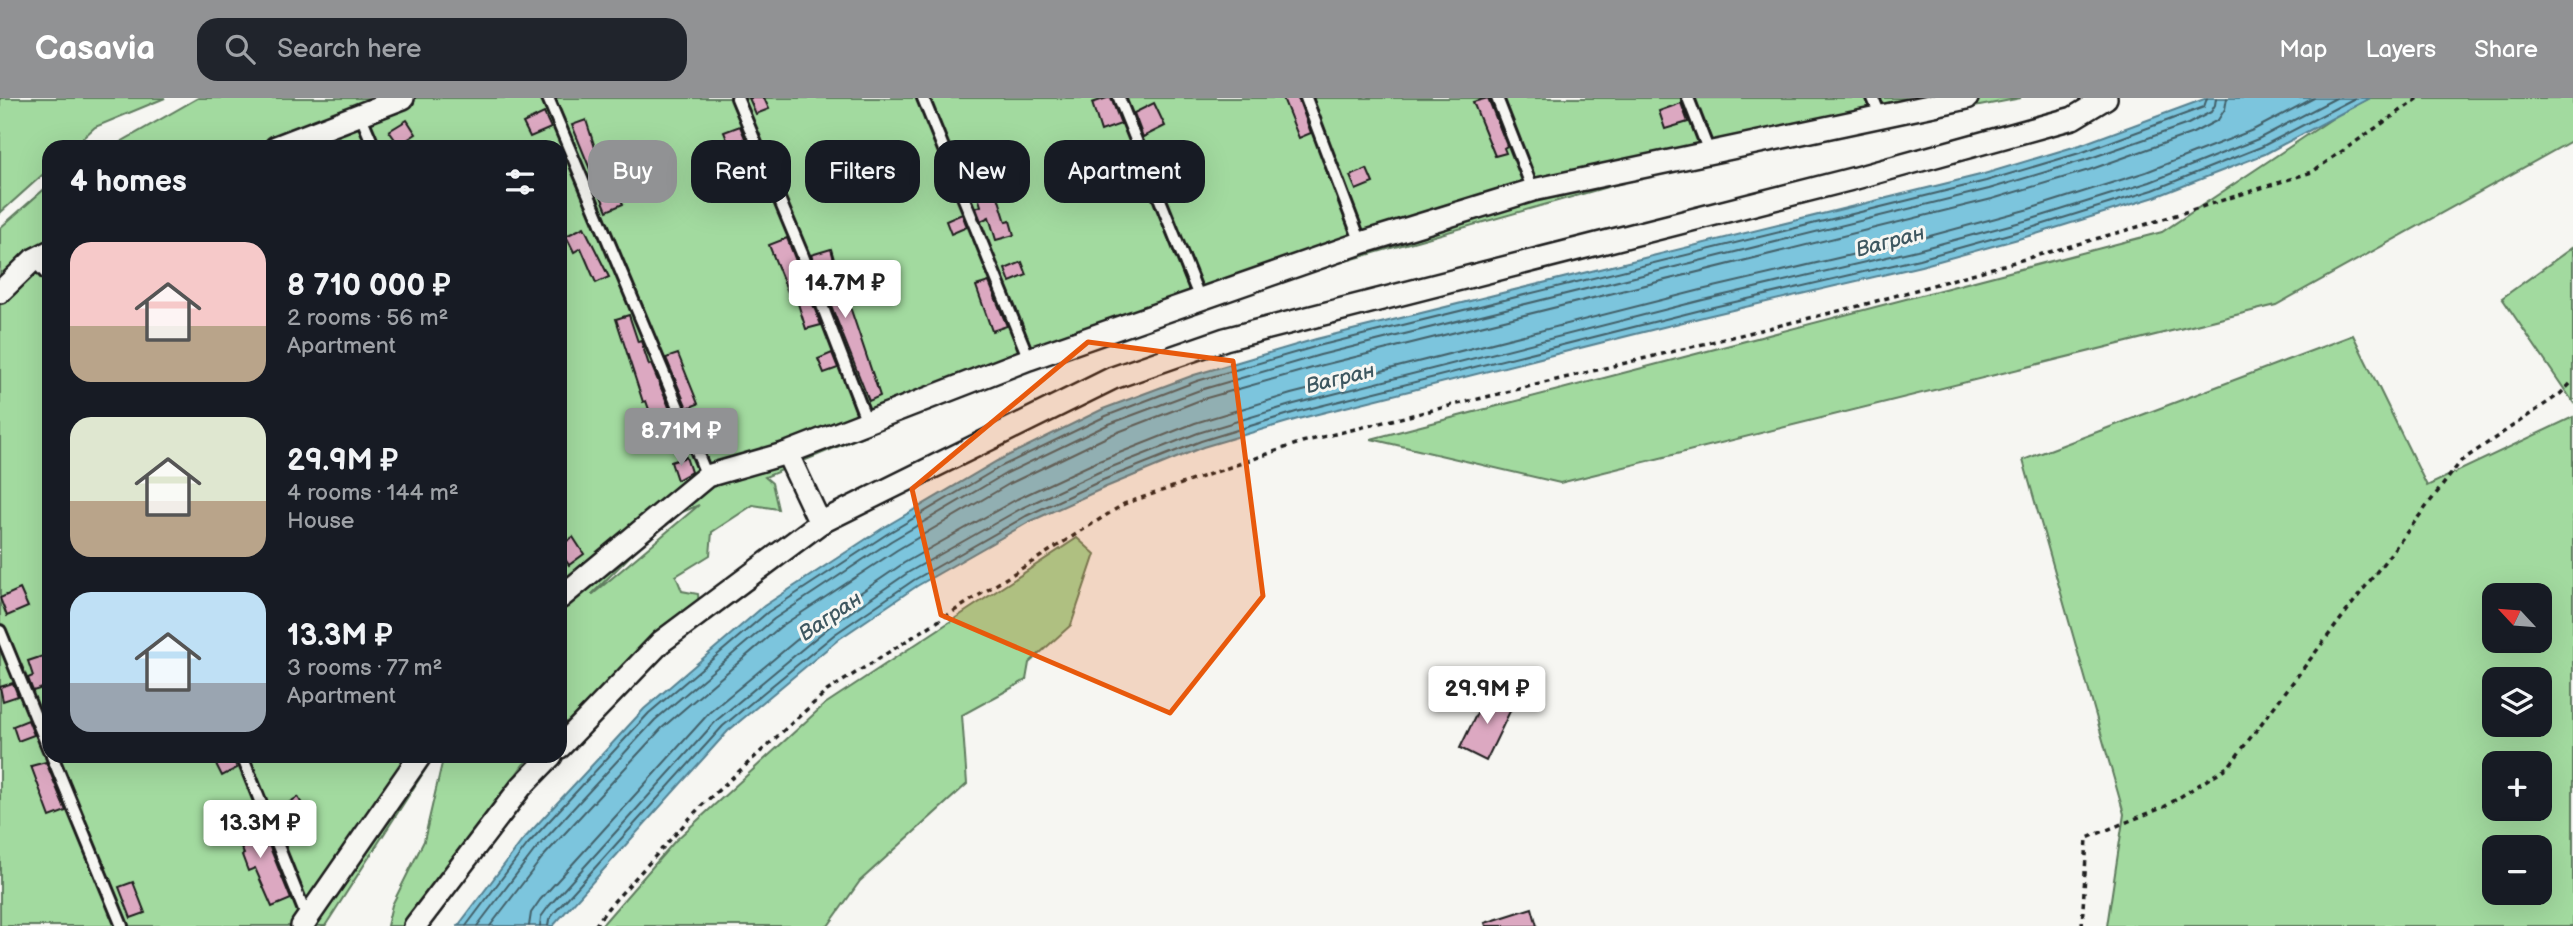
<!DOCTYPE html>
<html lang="en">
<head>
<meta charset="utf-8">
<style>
	:root { --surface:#171b24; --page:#20242c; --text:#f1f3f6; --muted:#9ea1a6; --accent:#919294 }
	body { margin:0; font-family:"Balsamiq Sans",sans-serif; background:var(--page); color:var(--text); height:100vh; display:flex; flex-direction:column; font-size:26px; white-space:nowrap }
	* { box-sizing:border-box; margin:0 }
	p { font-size:23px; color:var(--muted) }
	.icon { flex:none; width:38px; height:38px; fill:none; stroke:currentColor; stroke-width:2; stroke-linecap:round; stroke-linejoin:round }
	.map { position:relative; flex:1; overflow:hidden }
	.panel { position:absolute; left:42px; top:42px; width:525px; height:623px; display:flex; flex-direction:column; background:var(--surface); border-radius:21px; box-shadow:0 7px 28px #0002 }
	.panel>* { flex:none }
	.hud { position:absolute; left:588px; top:42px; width:665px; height:63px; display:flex; gap:14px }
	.needle { width:46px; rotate:296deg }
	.buttons { position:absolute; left:2482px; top:485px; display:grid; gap:14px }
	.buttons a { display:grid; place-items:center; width:70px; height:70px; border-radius:14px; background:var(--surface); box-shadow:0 7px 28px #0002; font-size:35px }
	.price { position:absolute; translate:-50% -60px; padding:0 16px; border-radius:7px; background:#fff; color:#222; font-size:23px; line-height:46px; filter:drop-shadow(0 2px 4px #0008) }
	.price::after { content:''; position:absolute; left:50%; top:42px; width:21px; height:16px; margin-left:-10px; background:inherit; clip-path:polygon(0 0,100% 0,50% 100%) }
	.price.selected { background:var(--accent); color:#fff }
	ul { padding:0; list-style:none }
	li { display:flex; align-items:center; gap:21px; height:175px; padding:0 28px }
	li span { display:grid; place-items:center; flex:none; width:196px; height:140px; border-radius:21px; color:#555 }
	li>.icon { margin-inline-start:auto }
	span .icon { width:84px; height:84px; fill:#fffc; stroke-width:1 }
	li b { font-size:30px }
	h2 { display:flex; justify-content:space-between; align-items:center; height:84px; padding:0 28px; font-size:30px }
	.pill { padding:0 24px; border-radius:21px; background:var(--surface); box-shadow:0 7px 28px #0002; font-size:24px; line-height:63px }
	.pill.selected { background:var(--accent); color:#fff }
	header { display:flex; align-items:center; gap:42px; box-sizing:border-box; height:98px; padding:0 35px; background:var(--accent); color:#fff }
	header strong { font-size:33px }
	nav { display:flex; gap:38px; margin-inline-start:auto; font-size:24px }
	.search { width:490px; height:63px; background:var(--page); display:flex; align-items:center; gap:18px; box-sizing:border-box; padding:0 24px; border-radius:21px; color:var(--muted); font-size:26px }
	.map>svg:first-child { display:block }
</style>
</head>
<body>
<header>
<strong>Casavia</strong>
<div class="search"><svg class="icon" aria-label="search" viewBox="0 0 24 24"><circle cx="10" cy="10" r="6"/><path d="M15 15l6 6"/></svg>Search here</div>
<nav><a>Map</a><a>Layers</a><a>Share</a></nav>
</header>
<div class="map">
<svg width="2573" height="828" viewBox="0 0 2573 828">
	<rect width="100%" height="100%" fill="#f6f6f2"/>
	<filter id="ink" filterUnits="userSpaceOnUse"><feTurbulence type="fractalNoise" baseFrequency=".0143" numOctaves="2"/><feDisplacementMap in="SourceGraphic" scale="14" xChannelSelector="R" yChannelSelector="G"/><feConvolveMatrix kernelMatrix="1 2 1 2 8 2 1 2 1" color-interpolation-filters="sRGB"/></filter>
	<g filter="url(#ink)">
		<g fill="#a2da9f" stroke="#5f7b5e" stroke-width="2" fill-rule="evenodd">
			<path d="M0 0H165L95 29 73 49H49V71L0 115Z"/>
			<path d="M198 0H2021L1710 60 1250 190 1019 273 765 379 772 385 778 411 753 407 712 434 710 457 676 478 682 493 698 496 699 507 624 568 560 631V49H112ZM699 407 593 496H592L668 420Z"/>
			<path d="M2370 0H2573V42L2276 207 1560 385 1371 341 2162 134 2339 16Z"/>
			<path d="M49 87V658H434L325 828H0V130Z"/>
			<path d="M2573 149V304L2502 200Z"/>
			<path d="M2353 237 2427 388 2573 319V828H2107L2124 716 2023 362ZM2539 497V542H2494V497ZM2494 581H2539V626H2494ZM2539 665V710H2494V665ZM2539 749V794H2494V749Z"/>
			<path d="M1077 440 1095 456 1071 527 1029 565 1026 582 962 617 967 686 860 783 828 828H601L675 743 825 606Z"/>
			<path d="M446 658H532L523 667 409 828H387L392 807 424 743 443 661Z"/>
		</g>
		<path fill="#7cc5dd" stroke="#568190" stroke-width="2" d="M2207 0H2370L2265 56 2155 99 2036 136 1921 168 1707 218 1298 321 1203 349 1106 389 1029 424 917 488 839 541 728 633 553 828H458L522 743 644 611 764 508 883 430 997 363 1103 311 1194 277 1316 241 1984 76 2080 47Z"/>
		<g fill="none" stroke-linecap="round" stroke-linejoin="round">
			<g stroke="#426069" stroke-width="2">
				<path d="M466 828 527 747 649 615 768 514 887 436 1000 369 1106 318 1197 283 1318 248 1986 83 2083 54 2204 9 2207 0"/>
				<path d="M477 828 534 753 655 622 774 521 891 443 1005 376 1109 326 1200 292 1320 257 1989 91 2085 62 2188 26 2211 14 2215 7 2216 0"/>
				<path d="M490 828 542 760 662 630 780 529 897 452 1009 386 1113 336 1203 301 1323 267 1992 101 2089 72 2193 35 2218 22 2225 11 2227 0"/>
				<path d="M529 828 531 815 540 802 710 614 822 521 904 465 1017 401 1094 365 1195 325 1291 296 1701 192 1915 142 2029 111 2146 74 2253 32 2314 0"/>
				<path d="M540 828 541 819 549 808 717 622 829 529 909 474 1022 410 1099 374 1198 335 1294 306 1703 202 1917 152 2032 121 2150 84 2258 41 2336 0"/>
				<path d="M548 828 549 822 555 814 723 628 835 536 914 482 1026 418 1103 382 1201 343 1296 314 1705 211 1919 161 2034 129 2153 92 2261 49 2355 0"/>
			</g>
		</g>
		<g fill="#dca8c1" stroke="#1c1c1c" stroke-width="2">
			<path d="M749 0H764L769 11 756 16Z"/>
			<path d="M1107 0H1111L1121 26 1101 33 1092 5Z"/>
			<path d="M1283 0H1298L1311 35 1299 40Z"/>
			<path d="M1488 0 1507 48 1504 50 1506 55 1495 58 1473 4Z"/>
			<path d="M1154 5 1165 28 1143 39 1134 15Z"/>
			<path d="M1681 5 1688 24 1665 31 1659 13Z"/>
			<path d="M544 15 551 30 530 39 523 25Z"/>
			<path d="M407 22 416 36 399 47 389 33Z"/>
			<path d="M586 22 598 59 607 55 613 71 608 73 623 106 607 113 572 27Z"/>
			<path d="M740 28 758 71 743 77 733 48 730 49 724 34Z"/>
			<path d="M1139 70 1145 85 1130 91 1124 76Z"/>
			<path d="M1367 71 1373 85 1356 92 1350 78Z"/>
			<path d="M994 86 1006 124 1010 123 1014 137 996 142 989 119 981 123 976 110 981 108 976 92Z"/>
			<path d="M962 116 967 129 951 136 946 123Z"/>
			<path d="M584 129 609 179 596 185 581 150 574 154 566 138Z"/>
			<path d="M787 140 821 227 806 231 795 196 790 199 769 147Z"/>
			<path d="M831 151 835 165 833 166 845 194 880 298 869 303 811 157Z"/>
			<path d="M1022 164 1027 177 1010 184 1005 171Z"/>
			<path d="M989 184 1007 228 992 233 976 188Z"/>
			<path d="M629 217 638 244 641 243 649 267 651 266 672 316 670 317 675 334 659 340 646 303 643 304 616 221Z"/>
			<path d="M832 255 838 270 824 275 818 261Z"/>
			<path d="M678 256 698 306 687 310 666 260Z"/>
			<path d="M686 359 691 374 677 382 671 364Z"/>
			<path d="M573 439 584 456 569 467 560 454V448Z"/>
			<path d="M20 491 28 509 7 518 0 500Z"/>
			<path d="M43 558 49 577V588L33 593 28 580 33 578 28 563Z"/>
			<path d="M13 585 18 598 3 603 0 589Z"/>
			<path d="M1488 592 1514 605 1486 663 1460 650Z"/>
			<path d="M28 622 34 637 18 643 13 628Z"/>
			<path d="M227 658H232L237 670 222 678 215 664Z"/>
			<path d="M46 664 66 713 50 719 31 668Z"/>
			<path d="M298 699 308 717 291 726 282 709Z"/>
			<path d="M246 714 262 750 269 747 291 801 272 809 255 770 248 773 242 757 244 756 229 721Z"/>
			<path d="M133 784 145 815 131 820 119 789Z"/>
			<path d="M1532 810 1537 828H1486L1485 825Z"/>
		</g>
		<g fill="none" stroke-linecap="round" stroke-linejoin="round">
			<defs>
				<g id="service">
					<path d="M548 0 707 378"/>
					<path d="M737 0 803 158 867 324"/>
					<path d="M923 0 1029 261"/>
					<path d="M1119 0 1200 201"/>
					<path d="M1306 0 1361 145"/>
					<path d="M1497 0 1533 92"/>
					<path d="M1688 0 1709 54"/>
					<path d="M1873 0 1880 17"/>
					<path d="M360 16 374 49"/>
					<path d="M33 162 49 179"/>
					<path d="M0 533 49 652"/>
					<path d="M52 658 122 828"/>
					<path d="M242 658 307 820"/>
				</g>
				<g id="minor">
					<path d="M276 49 403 0"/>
					<path d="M0 194 33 162 49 154"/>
					<path d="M787 355 820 425"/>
					<path d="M560 500 707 378 787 355 1029 261 1361 145 1533 92 1967 0"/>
					<path d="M560 649 661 544 820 425 1113 280 1225 241 1856 80 2073 20 2106 0"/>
					<path d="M302 828 420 658"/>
					<path d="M415 828 521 689 551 658"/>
				</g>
			</defs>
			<use href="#service" stroke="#1c1c1c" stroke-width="16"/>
			<use href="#minor" stroke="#1c1c1c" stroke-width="26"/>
			<g stroke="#1c1c1c" stroke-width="3.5" stroke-dasharray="5 5" stroke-linecap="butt">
				<path d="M595 828 608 810 700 709 827 593 1124 406 1302 344 1859 208 2141 128 2312 74 2419 0"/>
				<path d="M2082 828 2087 740 2164 709 2229 668 2461 363 2560 296 2573 283"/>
			</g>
			<use href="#service" stroke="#f6f6f2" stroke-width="10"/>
			<use href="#minor" stroke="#f6f6f2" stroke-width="21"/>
		</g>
	</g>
	<path fill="#e8590c" fill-opacity="0.2" stroke="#e8590c" stroke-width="5" stroke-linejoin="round" d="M1088 244 1233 263 1263 498 1170 615 941 517 912 391Z"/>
	<g text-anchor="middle" stroke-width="6" stroke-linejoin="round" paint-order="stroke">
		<g font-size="21" font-style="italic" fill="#3e5760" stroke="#f6f6f2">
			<text transform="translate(1890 143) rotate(-15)" y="7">Вагран</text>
			<text transform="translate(1340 280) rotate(-14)" y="7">Вагран</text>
			<text transform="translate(830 518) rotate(-34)" y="7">Вагран</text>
		</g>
	</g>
</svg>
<div class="buttons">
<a><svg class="needle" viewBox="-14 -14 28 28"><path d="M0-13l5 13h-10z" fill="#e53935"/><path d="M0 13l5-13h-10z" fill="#9ea1a6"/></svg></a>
<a><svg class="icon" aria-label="layers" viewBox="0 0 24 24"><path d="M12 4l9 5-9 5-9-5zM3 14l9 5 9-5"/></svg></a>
<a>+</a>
<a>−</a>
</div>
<b class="price" style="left:845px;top:222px">14.7M ₽</b>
<b class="price selected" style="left:681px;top:370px">8.71M ₽</b>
<b class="price" style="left:1487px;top:628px">29.9M ₽</b>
<b class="price" style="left:260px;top:762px">13.3M ₽</b>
<div class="hud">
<a class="pill selected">Buy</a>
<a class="pill">Rent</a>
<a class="pill">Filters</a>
<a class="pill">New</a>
<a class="pill">Apartment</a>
</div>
<section class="panel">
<h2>4 homes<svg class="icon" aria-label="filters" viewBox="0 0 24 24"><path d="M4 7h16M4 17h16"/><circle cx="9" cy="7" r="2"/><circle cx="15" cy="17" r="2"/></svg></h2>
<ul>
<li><span style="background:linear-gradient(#f6c9c9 60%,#b9a48a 0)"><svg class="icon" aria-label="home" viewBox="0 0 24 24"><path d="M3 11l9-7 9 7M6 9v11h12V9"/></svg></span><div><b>8 710 000 ₽</b><p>2 rooms · 56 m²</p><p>Apartment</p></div></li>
<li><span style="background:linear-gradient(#dfe7d0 60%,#b9a48a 0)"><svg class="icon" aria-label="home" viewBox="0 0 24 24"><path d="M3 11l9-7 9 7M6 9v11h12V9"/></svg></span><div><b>29.9M ₽</b><p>4 rooms · 144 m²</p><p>House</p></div></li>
<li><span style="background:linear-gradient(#bfe0f5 65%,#9aa5b1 0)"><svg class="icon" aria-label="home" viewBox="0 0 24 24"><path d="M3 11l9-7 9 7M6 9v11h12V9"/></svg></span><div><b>13.3M ₽</b><p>3 rooms · 77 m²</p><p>Apartment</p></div></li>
</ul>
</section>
</div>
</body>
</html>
